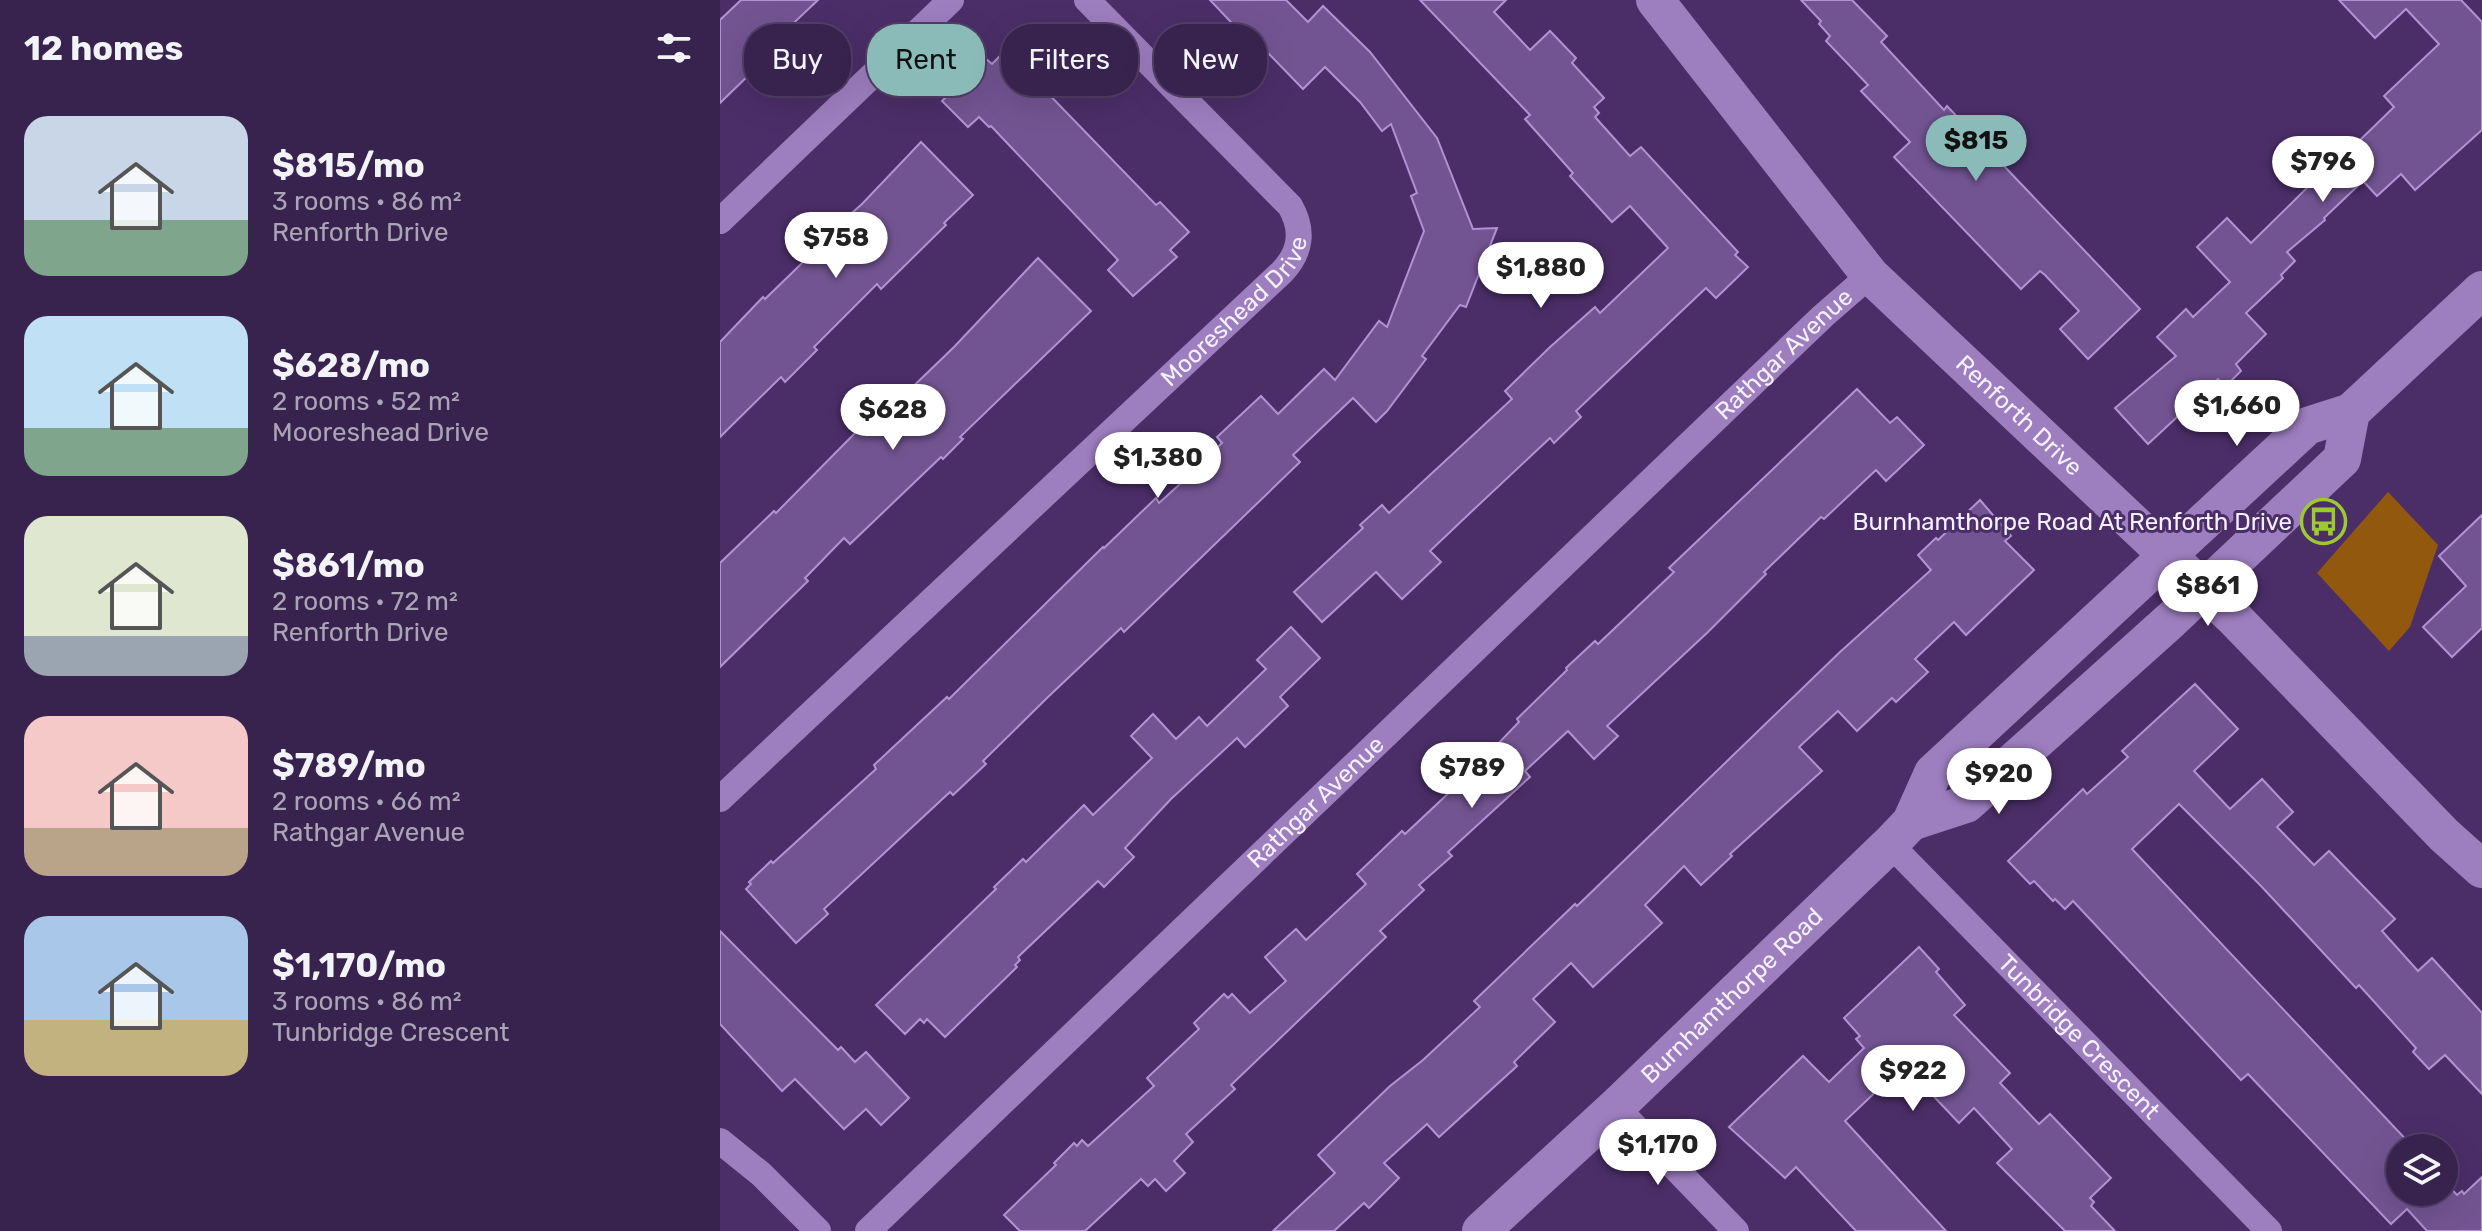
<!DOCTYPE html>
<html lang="en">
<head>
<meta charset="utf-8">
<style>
	:root { --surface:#38224e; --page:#3f2a55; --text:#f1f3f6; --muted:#aba4b6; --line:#523f66; --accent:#8bbbb9 }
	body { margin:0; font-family:Rubik,sans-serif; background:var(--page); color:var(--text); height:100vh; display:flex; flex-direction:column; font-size:30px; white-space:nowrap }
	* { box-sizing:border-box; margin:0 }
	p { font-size:26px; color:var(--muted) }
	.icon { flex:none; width:44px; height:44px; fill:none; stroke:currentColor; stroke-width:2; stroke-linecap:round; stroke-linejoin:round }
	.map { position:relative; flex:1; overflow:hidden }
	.sheet { display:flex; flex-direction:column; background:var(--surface); width:720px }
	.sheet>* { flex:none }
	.top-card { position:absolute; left:24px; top:24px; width:760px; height:72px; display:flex; gap:16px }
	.controls { position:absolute; left:1666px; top:1134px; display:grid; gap:16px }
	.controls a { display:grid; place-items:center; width:72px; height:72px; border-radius:50%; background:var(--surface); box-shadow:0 8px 32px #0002,0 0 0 2px var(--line); font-size:40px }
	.price { position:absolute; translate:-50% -68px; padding:0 18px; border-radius:28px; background:#fff; color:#222; font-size:26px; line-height:52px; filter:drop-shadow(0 2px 4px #0008) }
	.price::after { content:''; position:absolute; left:50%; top:48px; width:24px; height:18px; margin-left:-12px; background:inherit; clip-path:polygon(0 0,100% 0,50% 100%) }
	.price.current { background:var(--accent); color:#111 }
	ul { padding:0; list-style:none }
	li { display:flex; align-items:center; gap:24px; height:200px; padding:0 24px }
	li span { display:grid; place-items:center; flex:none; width:224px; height:160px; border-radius:24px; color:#555 }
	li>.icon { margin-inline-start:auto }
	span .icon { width:96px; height:96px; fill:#fffc; stroke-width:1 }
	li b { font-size:34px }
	h2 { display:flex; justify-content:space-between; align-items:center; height:96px; padding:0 24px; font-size:34px }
	.chip { padding:0 28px; border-radius:32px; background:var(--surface); box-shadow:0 8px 32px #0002,0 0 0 2px var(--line); font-size:28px; line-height:72px }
	.chip.current { background:var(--accent); color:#111 }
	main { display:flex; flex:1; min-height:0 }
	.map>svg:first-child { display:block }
</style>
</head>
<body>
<main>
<section class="sheet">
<h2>12 homes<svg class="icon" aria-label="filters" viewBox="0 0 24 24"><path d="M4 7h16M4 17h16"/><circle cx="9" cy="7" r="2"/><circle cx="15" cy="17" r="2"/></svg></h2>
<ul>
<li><span style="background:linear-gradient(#c9d6e8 65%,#7fa58c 0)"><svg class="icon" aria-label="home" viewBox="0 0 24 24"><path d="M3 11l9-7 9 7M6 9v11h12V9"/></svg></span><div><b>$815/mo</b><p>3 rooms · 86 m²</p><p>Renforth Drive</p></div></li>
<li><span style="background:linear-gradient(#bfe0f5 70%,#7fa58c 0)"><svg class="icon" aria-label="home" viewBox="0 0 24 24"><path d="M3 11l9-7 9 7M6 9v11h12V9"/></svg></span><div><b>$628/mo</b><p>2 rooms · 52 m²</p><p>Mooreshead Drive</p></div></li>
<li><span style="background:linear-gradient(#dfe7d0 75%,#9aa5b1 0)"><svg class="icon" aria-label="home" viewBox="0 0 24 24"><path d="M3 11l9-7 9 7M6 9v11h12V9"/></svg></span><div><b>$861/mo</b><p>2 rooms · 72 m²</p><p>Renforth Drive</p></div></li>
<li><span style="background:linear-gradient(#f6c9c9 70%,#b9a48a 0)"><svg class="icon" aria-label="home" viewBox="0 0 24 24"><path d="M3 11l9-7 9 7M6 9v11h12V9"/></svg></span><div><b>$789/mo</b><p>2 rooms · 66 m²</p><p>Rathgar Avenue</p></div></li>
<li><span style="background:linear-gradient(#a9c7e8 65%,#c2b280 0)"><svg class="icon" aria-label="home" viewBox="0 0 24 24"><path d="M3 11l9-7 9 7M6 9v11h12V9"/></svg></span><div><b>$1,170/mo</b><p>3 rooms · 86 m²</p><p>Tunbridge Crescent</p></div></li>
</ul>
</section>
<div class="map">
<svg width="1762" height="1231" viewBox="0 0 1762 1231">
	<rect width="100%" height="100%" fill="#4b2e68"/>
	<path fill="#91580e" d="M1668 492 1718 545 1690 627 1669 651 1597 573Z"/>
	<g fill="#725492" stroke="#b292d5" stroke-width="2">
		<path d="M21 0H98L28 66 33 71 0 103V20Z"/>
		<path d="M490 0H566L588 22 603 6 650 52 717 138 753 229 777 228 746 307 740 305 702 356 706 359 667 411 656 422 633 398 573 455 580 462 404 632 401 628 328 697 263 761 266 764 233 795 230 792 104 909 108 914 76 943 26 889 31 884 29 882 51 861 53 863 156 769 154 765 227 697 229 699 383 547 384 548 436 498 439 503 460 484 502 443 497 437 541 396 558 414 604 369 615 380 659 321 667 327 704 231 691 196 697 193 671 124 662 131 640 102 605 67 583 89 549 54 545 58Z"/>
		<path d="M700 0H786L774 12 810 50 830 31 856 58 852 63 884 98 874 107 879 113 875 117 910 156 921 147 1018 252 1015 255 1028 267 996 298 986 288 856 411 861 417 834 443 830 438 750 513 710 551 721 562 682 599 656 572 602 622 574 592 643 528 640 525 662 505 669 513 792 399 785 391 829 348 875 307 880 313 948 248 910 206 892 222 850 176 853 173 805 119 810 115Z"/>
		<path d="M1081 0H1132L1167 36 1161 42 1224 110 1227 106 1420 309 1368 359 1340 329 1359 311 1325 275 1320 271 1301 289 1174 157 1190 142 1141 91 1148 85 1106 41 1110 36 1099 24 1101 21Z"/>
		<path d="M1619 0H1741L1762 22V130L1695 190 1681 174 1657 196 1643 181 1604 218 1605 220 1567 252 1575 261 1561 275 1563 278 1526 313 1546 334 1516 364 1521 371 1506 386 1498 379 1428 444 1395 408 1456 356 1437 337 1466 309 1473 317 1510 282 1477 247 1507 218 1531 243 1597 178 1599 180 1674 107 1664 96 1719 44 1686 9 1655 38Z"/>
		<path d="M290 46 321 78 317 82 436 205 440 202 469 232 450 250 457 257 413 296 388 270 398 260 271 126 269 127 259 117 248 127 222 101 265 58 272 64Z"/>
		<path d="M201 142 253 195 224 223 226 225 161 289 157 284 94 347 97 350 65 382 61 377 0 437V342L43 297 45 299 111 235 109 233 142 204Z"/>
		<path d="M318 258 371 311 240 437 243 439 223 459 221 457 130 544 124 538 85 578 88 581 0 667V563L54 511 56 513 146 422 151 427 234 347Z"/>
		<path d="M1137 389 1170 423 1177 417 1204 445 1166 481 1156 470 1104 519 1101 517 1044 572 1046 574 988 632 887 726 898 736 874 759 848 731 805 771 810 777 728 852 732 856 699 885 704 890 660 931 666 937 511 1085 515 1089 466 1134 473 1142 454 1161 465 1173 446 1191 435 1179 428 1186 421 1179 365 1231H300L284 1215 336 1165 334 1163 354 1143 357 1146 362 1140 368 1146 434 1086 427 1078 479 1029 474 1023 504 994 508 998 512 994 530 1013 566 981 545 957 576 929 586 940 646 884 637 874 682 831 685 834 749 774 799 722 797 719 847 670 846 668 875 641 878 644 954 572 949 568Z"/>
		<path d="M1260 500 1291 536 1285 541 1314 570 1246 635 1234 622 1195 659 1208 672 1176 702 1172 698 1137 731 1118 711 1079 747 1102 771 1010 854 1012 856 981 885 964 866 925 905 942 923 873 987 851 963 813 999 835 1022 794 1062 797 1066 719 1137 707 1124 664 1163 679 1178 649 1208 644 1203 614 1231H553L615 1173 598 1155 670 1086 703 1060 760 1007 754 1001 855 904 857 906 1120 652 1211 570 1198 555 1216 538 1218 540Z"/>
		<path d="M1762 515V628L1732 657 1703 627 1746 586 1719 556Z"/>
		<path d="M571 627 600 658 560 697 568 706 525 747 517 738 451 799 405 848 414 857 384 887 378 881 298 957 300 960 295 965 297 967 225 1037 207 1019 204 1023 200 1019 185 1034 156 1005 276 889 274 887 303 859 306 862 364 805 373 815 432 758 411 736 433 714 456 739 479 717 487 726 546 669 537 660Z"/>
		<path d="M1475 684 1518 729 1474 771 1510 809 1542 779 1573 812 1557 827 1594 865 1609 851 1675 919 1662 931 1698 971 1712 958 1762 1013V1094L1725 1055 1709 1069 1693 1052 1696 1048 1639 985 1636 988 1541 886 1459 804 1412 849 1694 1148H1680V1192H1724V1181L1737 1195 1742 1191 1744 1194 1762 1177V1231H1707L1687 1209 1671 1224 1528 1074 1521 1080 1353 901 1345 909 1335 899 1333 901 1314 881 1310 884 1288 861 1363 789 1367 794 1408 757 1402 751Z"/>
		<path d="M0 931 118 1050 121 1047 135 1062 146 1052 189 1098 161 1125 146 1109 124 1129 75 1079 62 1091 0 1024Z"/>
		<path d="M1199 947 1219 969 1216 972 1245 1005 1234 1015 1290 1073 1280 1083 1319 1124 1330 1114 1391 1178 1370 1198 1374 1202 1371 1206 1395 1231H1345L1277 1163 1292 1149 1254 1108 1239 1123 1184 1065 1125 1121 1226 1231H1136L1076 1167 1065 1178 1009 1127 1083 1056 1109 1082 1144 1048 1136 1039 1140 1036 1124 1018Z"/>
	</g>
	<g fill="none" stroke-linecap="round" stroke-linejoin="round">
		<g stroke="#9d7ebf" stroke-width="26">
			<path d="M0 221 231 0"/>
			<path id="s1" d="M0 799 562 272C581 252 584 230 570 206L367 0"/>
			<path id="s2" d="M1170 844 1549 1231"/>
			<path d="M896 1107 1016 1231"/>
			<path d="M0 1141 41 1174 98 1231"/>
			<path id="s3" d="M148 1231 1103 316 1150 275"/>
		</g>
		<g stroke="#9d7ebf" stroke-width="38">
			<path id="s4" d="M935 0 1150 275 1515 619 1724 835 1762 869"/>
			<path d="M1191 822 1246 804 1451 620 1622 459 1631 412"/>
			<path id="s5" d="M761 1231 896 1107 1170 844 1191 822 1213 773 1587 426 1631 412 1762 290"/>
		</g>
	</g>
	<defs>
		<symbol id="bus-ring" viewBox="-11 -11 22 22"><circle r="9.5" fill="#4b2e68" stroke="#9cca31" stroke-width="1.5"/><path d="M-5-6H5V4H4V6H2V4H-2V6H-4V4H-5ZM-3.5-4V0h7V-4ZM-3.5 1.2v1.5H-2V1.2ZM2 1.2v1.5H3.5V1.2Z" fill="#9cca31"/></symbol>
	</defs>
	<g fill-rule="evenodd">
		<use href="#bus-ring" x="1578" y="496" width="51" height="51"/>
	</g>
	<g text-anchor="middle" stroke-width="6" stroke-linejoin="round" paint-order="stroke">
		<g font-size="24" fill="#f6f0fe" stroke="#4b2e68">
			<text dy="8" stroke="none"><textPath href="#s1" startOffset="710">Mooreshead Drive</textPath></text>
			<text dy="8" stroke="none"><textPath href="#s3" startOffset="1268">Rathgar Avenue</textPath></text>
			<text dy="8" stroke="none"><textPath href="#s4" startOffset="554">Renforth Drive</textPath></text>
			<text dy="8" stroke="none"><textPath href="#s3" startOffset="620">Rathgar Avenue</textPath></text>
			<text dy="8" stroke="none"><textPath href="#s5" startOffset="344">Burnhamthorpe Road</textPath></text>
			<text dy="8" stroke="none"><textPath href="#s2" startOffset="270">Tunbridge Crescent</textPath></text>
		</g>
		<g font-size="24" fill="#f6f0fe" stroke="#4b2e68" text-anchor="end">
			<text x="1572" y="530">Burnhamthorpe Road At Renforth Drive</text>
		</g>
	</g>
</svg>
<div class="controls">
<a><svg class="icon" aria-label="layers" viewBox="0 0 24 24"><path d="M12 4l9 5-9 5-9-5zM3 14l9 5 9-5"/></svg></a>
</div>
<b class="price current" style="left:1256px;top:183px">$815</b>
<b class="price" style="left:1603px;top:204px">$796</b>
<b class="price" style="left:116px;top:280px">$758</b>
<b class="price" style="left:821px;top:310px">$1,880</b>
<b class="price" style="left:1517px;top:448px">$1,660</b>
<b class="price" style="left:173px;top:452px">$628</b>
<b class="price" style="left:438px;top:500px">$1,380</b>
<b class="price" style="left:1488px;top:628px">$861</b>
<b class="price" style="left:752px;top:810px">$789</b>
<b class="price" style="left:1279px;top:816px">$920</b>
<b class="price" style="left:1193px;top:1113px">$922</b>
<b class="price" style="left:938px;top:1187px">$1,170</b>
<div class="top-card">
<a class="chip">Buy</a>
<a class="chip current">Rent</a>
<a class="chip">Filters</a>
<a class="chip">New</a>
</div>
</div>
</main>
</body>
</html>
